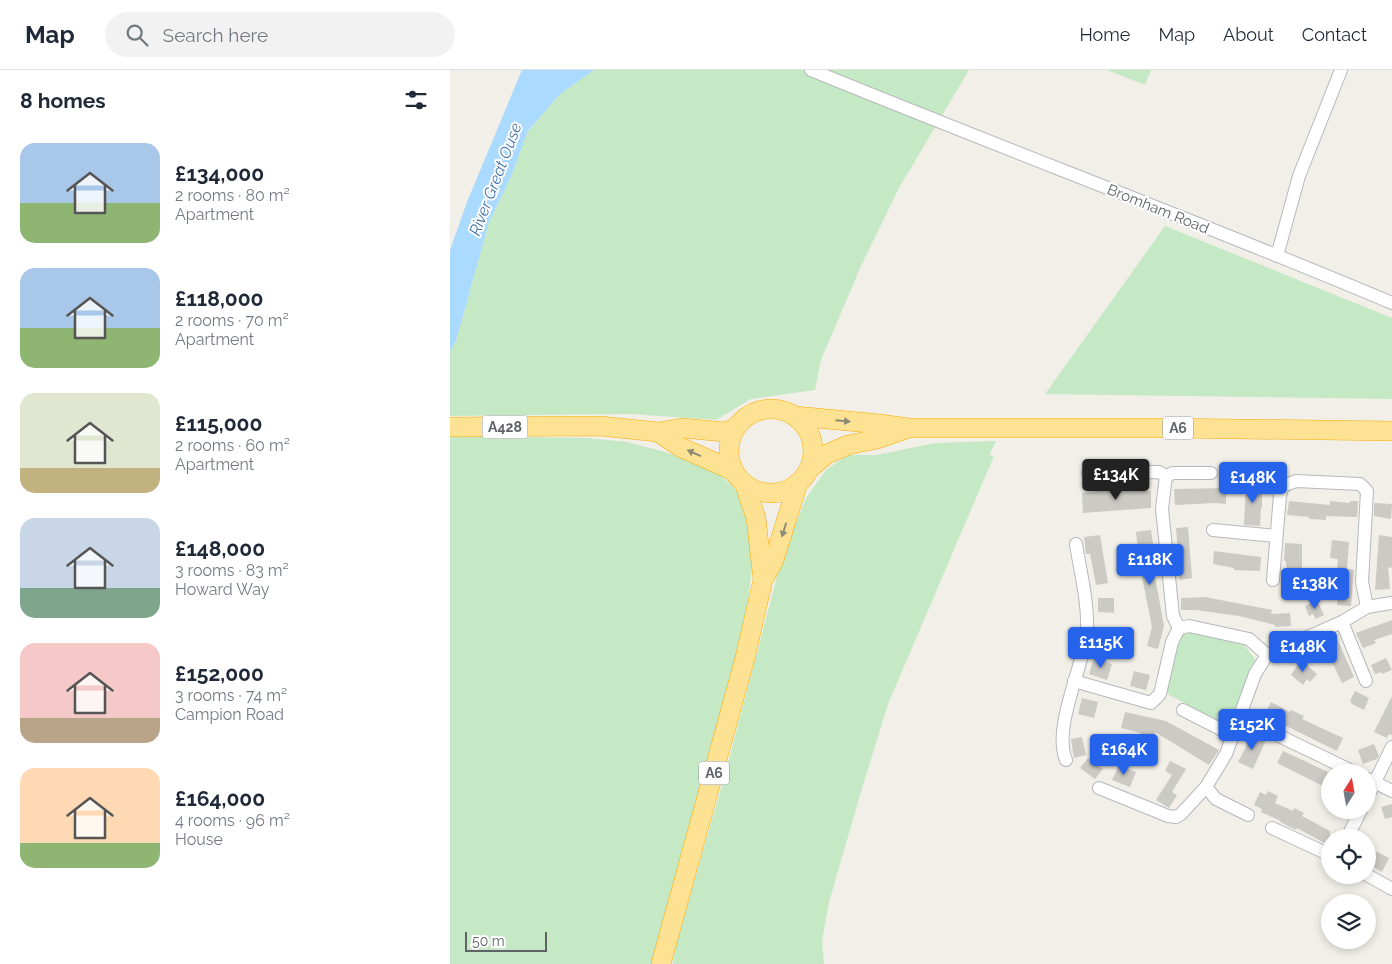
<!DOCTYPE html>
<html lang="en">
<head>
<meta charset="utf-8">
<style>
	:root { --surface:#fff; --page:#f2f2f3; --text:#1f2937; --muted:#747a83; --line:#e0e1e3; --accent:#2563eb }
	body { margin:0; font-family:Raleway,sans-serif; background:var(--page); color:var(--text); height:100vh; display:flex; flex-direction:column; font-size:19px; white-space:nowrap }
	* { box-sizing:border-box; margin:0 }
	p { font-size:16px; color:var(--muted) }
	.icon { flex:none; width:28px; height:28px; fill:none; stroke:currentColor; stroke-width:2; stroke-linecap:round; stroke-linejoin:round }
	.map { position:relative; flex:1; overflow:hidden }
	.sheet { display:flex; flex-direction:column; background:var(--surface); width:450px }
	.sheet>* { flex:none }
	.needle { width:32px; rotate:11deg }
	.controls { position:absolute; left:871px; top:694px; display:grid; gap:10px }
	.controls a { display:grid; place-items:center; width:55px; height:55px; border-radius:50%; background:var(--surface); box-shadow:0 2px 8px #0003; font-size:25px }
	.scale { position:absolute; left:15px; bottom:12px; width:82px; box-sizing:border-box; padding-left:5px; border:2px solid #5f6368; border-top:0; font-size:14px; line-height:18px; white-space:nowrap; color:#5f6368; -webkit-text-stroke:4px #fff; paint-order:stroke }
	.price { position:absolute; translate:-50% -42px; padding:0 11px; border-radius:5px; background:var(--accent); color:#fff; font-size:16px; line-height:32px; filter:drop-shadow(0 1px 2px #0008) }
	.price::after { content:''; position:absolute; left:50%; top:30px; width:15px; height:11px; margin-left:-8px; background:inherit; clip-path:polygon(0 0,100% 0,50% 100%) }
	.price.on { background:#222; color:#fff }
	ul { padding:0; list-style:none }
	li { display:flex; align-items:center; gap:15px; height:125px; padding:0 20px }
	li span { display:grid; place-items:center; flex:none; width:140px; height:100px; border-radius:15px; color:#555 }
	li>.icon { margin-inline-start:auto }
	span .icon { width:60px; height:60px; fill:#fffc; stroke-width:1 }
	li b { font-size:21px }
	h2 { display:flex; justify-content:space-between; align-items:center; height:60px; padding:0 20px; font-size:21px }
	header { display:flex; align-items:center; gap:30px; box-sizing:border-box; height:70px; padding:0 25px; background:var(--surface); border-bottom:1px solid var(--line) }
	header strong { font-size:24px }
	nav { display:flex; gap:28px; margin-inline-start:auto; font-size:18px }
	.search { width:350px; height:45px; background:var(--page); display:flex; align-items:center; gap:12px; box-sizing:border-box; padding:0 18px; border-radius:28px; color:var(--muted); font-size:19px }
	main { display:flex; flex:1; min-height:0 }
	.map>svg:first-child { display:block }
</style>
</head>
<body>
<header>
<strong>Map</strong>
<div class="search"><svg class="icon" aria-label="search" viewBox="0 0 24 24"><circle cx="10" cy="10" r="6"/><path d="M15 15l6 6"/></svg>Search here</div>
<nav><a>Home</a><a>Map</a><a>About</a><a>Contact</a></nav>
</header>
<main>
<section class="sheet">
<h2>8 homes<svg class="icon" aria-label="filters" viewBox="0 0 24 24"><path d="M4 7h16M4 17h16"/><circle cx="9" cy="7" r="2"/><circle cx="15" cy="17" r="2"/></svg></h2>
<ul>
<li><span style="background:linear-gradient(#a9c7e8 60%,#8fb573 0)"><svg class="icon" aria-label="home" viewBox="0 0 24 24"><path d="M3 11l9-7 9 7M6 9v11h12V9"/></svg></span><div><b>£134,000</b><p>2 rooms · 80 m²</p><p>Apartment</p></div></li>
<li><span style="background:linear-gradient(#a9c7e8 60%,#8fb573 0)"><svg class="icon" aria-label="home" viewBox="0 0 24 24"><path d="M3 11l9-7 9 7M6 9v11h12V9"/></svg></span><div><b>£118,000</b><p>2 rooms · 70 m²</p><p>Apartment</p></div></li>
<li><span style="background:linear-gradient(#dfe7d0 75%,#c2b280 0)"><svg class="icon" aria-label="home" viewBox="0 0 24 24"><path d="M3 11l9-7 9 7M6 9v11h12V9"/></svg></span><div><b>£115,000</b><p>2 rooms · 60 m²</p><p>Apartment</p></div></li>
<li><span style="background:linear-gradient(#c9d6e8 70%,#7fa58c 0)"><svg class="icon" aria-label="home" viewBox="0 0 24 24"><path d="M3 11l9-7 9 7M6 9v11h12V9"/></svg></span><div><b>£148,000</b><p>3 rooms · 83 m²</p><p>Howard Way</p></div></li>
<li><span style="background:linear-gradient(#f6c9c9 75%,#b9a48a 0)"><svg class="icon" aria-label="home" viewBox="0 0 24 24"><path d="M3 11l9-7 9 7M6 9v11h12V9"/></svg></span><div><b>£152,000</b><p>3 rooms · 74 m²</p><p>Campion Road</p></div></li>
<li><span style="background:linear-gradient(#ffd9b3 75%,#8fb573 0)"><svg class="icon" aria-label="home" viewBox="0 0 24 24"><path d="M3 11l9-7 9 7M6 9v11h12V9"/></svg></span><div><b>£164,000</b><p>4 rooms · 96 m²</p><p>House</p></div></li>
</ul>
</section>
<div class="map">
<svg width="942" height="894" viewBox="0 0 942 894">
	<rect width="100%" height="100%" fill="#f1efe8"/>
	<g fill="#c5e8c5">
		<path d="M144 0H519L449 118 411 196 371 290 365 320 301 329 266 350 181 344 0 346V281L6 270 39 152 60 109 78 61 110 24Z"/>
		<path d="M657 0H701L695 15Z"/>
		<path d="M715 156 942 248V329L595 324Z"/>
		<path d="M0 366 138 368 177 372 215 382 268 402 288 422 299 453 302 498 295 556 203 894H0Z"/>
		<path d="M546 371 539 385 544 386 438 634 410 725 379 832 372 871 374 894H223L226 875 277 697 331 491 356 428 376 400 397 385H426L485 373Z"/>
		<path d="M738 561 794 575 805 589 804 594 800 598 781 657 719 625 716 616 728 567 732 563Z"/>
	</g>
	<path fill="#aadaff" d="M72 0H144L110 24 78 61 60 109 39 152 6 271 0 281V180L17 132Z"/>
	<g fill="#cccac5">
		<path d="M796 412H812V438H811L810 456 794 455Z"/>
		<path d="M776 418V434L765 433 725 435 724 419Z"/>
		<path d="M650 421H701V438L633 443 632 423Z"/>
		<path d="M839 431 880 435V431L900 433V431H908L907 447 876 446V450L859 449V447L837 445Z"/>
		<path d="M924 433 942 434 941 449 924 446Z"/>
		<path d="M738 457 742 508 730 510 726 458Z"/>
		<path d="M701 460 703 474H701L706 496H703L714 556 708 579 697 576 702 557 688 487H689L686 462Z"/>
		<path d="M650 465 658 513 646 515 640 484H636L634 467Z"/>
		<path d="M929 465 942 467V498L938 497 940 519 925 520Z"/>
		<path d="M882 470 899 472 897 499 904 500 901 536 887 535 889 510H886L888 489 880 488Z"/>
		<path d="M835 473 852 474V497L849 523 836 495V491H834Z"/>
		<path d="M764 481 811 487 810 501 784 500V498L763 494Z"/>
		<path d="M755 527 822 540 821 544 840 543 841 556 825 557V555L789 546 746 540H731V528Z"/>
		<path d="M648 528H664V543L648 542Z"/>
		<path d="M867 530 874 545 866 549 863 544 859 546 855 536Z"/>
		<path d="M942 550V564L924 570 926 573 913 578 906 563Z"/>
		<rect x="649" y="559" width="16" height="14"/>
		<path d="M885 564 904 607 892 613 876 579 884 576Z"/>
		<path d="M644 588 662 594 657 610 639 604Z"/>
		<path d="M936 588 942 600 932 604 931 602 925 604 921 595Z"/>
		<path d="M851 590 867 604 860 612 857 609 853 615 841 605Z"/>
		<path d="M684 601 700 605 696 620 680 616Z"/>
		<path d="M905 621 919 628 914 640 902 634 900 631Z"/>
		<path d="M942 626V665L939 664 937 668 924 662Z"/>
		<path d="M632 628 648 632 644 648 628 644Z"/>
		<path d="M821 632 840 642 841 640 854 646 852 649 893 668 887 681 814 645Z"/>
		<path d="M675 642 716 651 769 680 759 695 705 662 703 670 690 667 691 663 671 658Z"/>
		<path d="M803 663 816 670 803 699 788 692Z"/>
		<path d="M632 667 636 685 624 688 621 669Z"/>
		<path d="M924 674 929 686 927 689 913 694 908 680Z"/>
		<path d="M833 681 878 702 877 704 880 706 875 717 827 693Z"/>
		<path d="M638 688 653 699 645 709 630 698Z"/>
		<path d="M720 691 736 699 722 722 727 725 719 738 706 730 722 705 715 701Z"/>
		<path d="M669 695 686 702 680 717 662 710Z"/>
		<path d="M818 721 828 726 825 733 843 741 844 738 854 743 852 746 880 761V776L847 758 846 760 830 752 831 751 811 742 812 739 804 735 810 722 816 725Z"/>
		<path d="M942 734V747L935 749 931 737Z"/>
		<path d="M918 777 939 788 932 802 918 794Z"/>
	</g>
	<g fill="none" stroke-linecap="round" stroke-linejoin="round">
		<defs>
			<g id="minor">
				<path d="M361 0C554 79 750 152 942 233"/>
				<path d="M827 186 849 106 891 0"/>
				<path d="M638 403 709 402 716 406"/>
				<path d="M716 406 712 439 723 546 729 558 739 556 799 569 817 585"/>
				<path d="M716 406 723 403H761"/>
				<path d="M763 460 826 466"/>
				<path d="M823 510 830 425 833 416 846 411 910 414 917 421 912 512 917 537"/>
				<path d="M892 552 916 611"/>
				<path d="M624 611 701 633 710 624 722 572 729 558"/>
				<path d="M733 640 782 665"/>
				<path d="M790 647 904 702"/>
				<path d="M616 690C602 656 635 595 637 558 638 530 630 501 626 474"/>
				<path d="M918 709 942 721"/>
				<path d="M756 717 766 729 798 745"/>
				<path d="M649 718 718 746 726 747 731 744 756 717 776 684 805 604 817 585 892 552 917 537 942 533"/>
				<path d="M918 726 942 677"/>
				<path d="M822 758 880 785"/>
				<path d="M897 768 911 740"/>
				<path d="M917 805 942 819"/>
			</g>
			<g id="highway">
				<circle cx="321" cy="381" r="42"/>
				<path d="M345 346 430 354 458 358H718L942 361"/>
				<path d="M0 357 150 356 208 362 232 358 275 362 285 358"/>
				<path d="M208 362 230 377 282 400"/>
				<path d="M359 399 377 384 398 375 427 369 456 359"/>
				<path d="M295 415 306 448 313 510"/>
				<path d="M211 894 295 588 313 510 324 490 348 413"/>
			</g>
		</defs>
		<use href="#minor" stroke="#b5b8bc" stroke-width="14"/>
		<use href="#highway" stroke="#f9ab00" stroke-width="20"/>
		<use href="#minor" stroke="#fff" stroke-width="12"/>
		<use href="#highway" stroke="#fde293" stroke-width="19"/>
	</g>
	<defs><path id="oneway-solid" d="M-6-.8H1V-3.2L6.5 0L1 3.2V.8H-6Z" transform="scale(1.25)"/></defs>
	<g fill="#8e8975">
		<use href="#oneway-solid" transform="translate(393 351) rotate(5)"/>
		<use href="#oneway-solid" transform="translate(244 383) rotate(-156)"/>
		<use href="#oneway-solid" transform="translate(334 460) rotate(107)"/>
	</g>
	<g text-anchor="middle" stroke-width="4" stroke-linejoin="round" paint-order="stroke">
		<g fill="#fff" stroke="#8f9295" stroke-width="1">
			<rect x="32.5" y="345.5" width="45" height="23" rx="4"/>
			<rect x="713" y="346.5" width="30" height="23" rx="4"/>
			<rect x="249" y="691.5" width="30" height="23" rx="4"/>
		</g>
		<g font-size="14" font-weight="bold" fill="#5f6368">
			<text x="55" y="362">A428</text>
			<text x="728" y="363">A6</text>
			<text x="264" y="708">A6</text>
		</g>
		<g font-size="15" fill="#5f6368" stroke="#fff">
			<text transform="translate(708 139) rotate(22)" y="5">Bromham Road</text>
		</g>
		<g font-size="16" font-style="italic" fill="#4174aa" stroke="#fff">
			<text transform="translate(45 109) rotate(-69)" y="6">River Great Ouse</text>
		</g>
	</g>
</svg>
<div class="controls">
<a><svg class="needle" viewBox="-14 -14 28 28"><path d="M0-13l5 13h-10z" fill="#e53935"/><path d="M0 13l5-13h-10z" fill="#747a83"/></svg></a>
<a><svg class="icon" aria-label="locate" viewBox="0 0 24 24"><circle cx="12" cy="12" r="6"/><path d="M12 2v4M12 18v4M2 12h4M18 12h4"/></svg></a>
<a><svg class="icon" aria-label="layers" viewBox="0 0 24 24"><path d="M12 4l9 5-9 5-9-5zM3 14l9 5 9-5"/></svg></a>
</div>
<div class="scale">50 m</div>
<b class="price on" style="left:666px;top:431px">£134K</b>
<b class="price" style="left:803px;top:434px">£148K</b>
<b class="price" style="left:700px;top:516px">£118K</b>
<b class="price" style="left:865px;top:540px">£138K</b>
<b class="price" style="left:651px;top:599px">£115K</b>
<b class="price" style="left:853px;top:603px">£148K</b>
<b class="price" style="left:802px;top:681px">£152K</b>
<b class="price" style="left:674px;top:706px">£164K</b>
</div>
</main>
</body>
</html>
